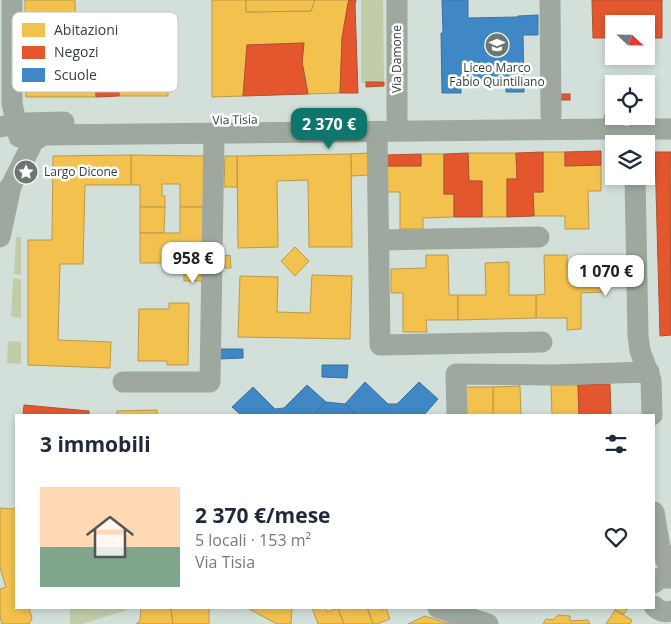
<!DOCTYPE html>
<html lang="it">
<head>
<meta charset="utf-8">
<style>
	:root { --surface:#fff; --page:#f6f6f7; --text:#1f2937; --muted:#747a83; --line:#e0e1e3; --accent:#0f766e }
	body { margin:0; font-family:"Open Sans",sans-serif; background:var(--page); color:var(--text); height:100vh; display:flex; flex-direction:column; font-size:19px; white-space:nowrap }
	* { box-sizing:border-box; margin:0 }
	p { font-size:16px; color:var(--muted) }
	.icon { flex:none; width:28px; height:28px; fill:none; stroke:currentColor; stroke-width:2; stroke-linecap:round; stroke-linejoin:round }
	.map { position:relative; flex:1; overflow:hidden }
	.panel { position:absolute; left:15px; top:414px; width:640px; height:195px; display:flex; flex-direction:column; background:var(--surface); border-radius:0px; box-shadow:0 2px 8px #0003 }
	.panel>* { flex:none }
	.needle { width:32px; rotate:112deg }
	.controls { position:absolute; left:605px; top:15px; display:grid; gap:10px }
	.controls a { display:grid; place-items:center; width:50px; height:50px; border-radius:0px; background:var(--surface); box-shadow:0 2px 8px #0003; font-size:25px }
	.price { position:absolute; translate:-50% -42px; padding:0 11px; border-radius:10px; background:#fff; color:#222; font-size:16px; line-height:32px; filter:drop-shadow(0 1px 2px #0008) }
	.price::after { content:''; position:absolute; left:50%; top:30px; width:15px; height:11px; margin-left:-8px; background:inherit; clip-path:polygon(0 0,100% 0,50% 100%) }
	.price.active { background:var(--accent); color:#fff }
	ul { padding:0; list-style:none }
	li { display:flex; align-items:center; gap:15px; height:125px; padding:0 25px }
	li+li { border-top:1px solid var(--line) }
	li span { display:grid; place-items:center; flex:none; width:140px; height:100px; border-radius:0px; color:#555 }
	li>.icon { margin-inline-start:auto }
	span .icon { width:60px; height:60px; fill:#fffc; stroke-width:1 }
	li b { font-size:21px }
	h2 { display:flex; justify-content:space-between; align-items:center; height:60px; padding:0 25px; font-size:21px }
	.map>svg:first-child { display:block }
</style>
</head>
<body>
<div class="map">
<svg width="671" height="624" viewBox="0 0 671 624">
	<rect width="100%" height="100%" fill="#d2e0d9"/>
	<g fill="#c1cda7">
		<path d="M361 0H383L384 82 361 83Z"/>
		<path d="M16 237H21V275L14 274Z"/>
		<path d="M13 278 21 279V318L11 316Z"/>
		<path d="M8 341 21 342V364L7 363Z"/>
		<path d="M70 608H126L127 610 82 624H70Z"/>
	</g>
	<g fill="#f2c14e" stroke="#b99a48">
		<path d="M25 0H75L76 46 25 47Z"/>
		<path d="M212 0H246V12L311 11 315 0H349L348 3 342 38 340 93 308 94 302 62 304 43 247 45 243 96 212 97Z"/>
		<path d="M246 0H315L311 11 246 12Z"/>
		<path d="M118 17H167L168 96H119Z"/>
		<path d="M96 67V97H26L25 68Z"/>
		<path d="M543 152H565V166L601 165V191H588L589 229H565V216H534L533 192H543Z"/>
		<path d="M369 153 370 175 351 176V154Z"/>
		<path d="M468 153H516L517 179H507V217H482V181H469Z"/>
		<path d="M351 154 352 247H309L308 180 277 181 278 247 238 248 237 156Z"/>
		<path d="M421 154H444V194H454V217L423 218V229H400V192H387V166H421Z"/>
		<path d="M131 155 205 156V207H180V184H162V196H165V207H140V185H131Z"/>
		<path d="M131 155V185H85L83 264H60L58 340 111 342 110 368 28 365V240H52L53 156Z"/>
		<path d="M225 156H237V187H224Z"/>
		<path d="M670 166H671V252Z"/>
		<path d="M140 207H165L164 233H140Z"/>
		<path d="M180 207H205V263H140V233H180Z"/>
		<path d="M295 247 309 261 295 276 281 261Z"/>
		<path d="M230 255 231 268H225L224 256Z"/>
		<path d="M426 255H448L449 295H458V320H426L427 332H403V293H391V269L426 268Z"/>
		<path d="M544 255H567V267L604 266V292L581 293V329L567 330V318H536V295L545 294Z"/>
		<path d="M509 262V295H536V318L458 320V295H486L485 263Z"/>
		<rect x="184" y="272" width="21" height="9"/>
		<path d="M312 275 352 276 350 339 238 337 240 276 278 277 277 312 310 313Z"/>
		<path d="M169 303H189L188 365H167V361H138L139 309H169Z"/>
		<path d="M551 385H578L579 415H552Z"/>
		<path d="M520 386 521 415H493V387Z"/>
		<path d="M462 387H493V415H463Z"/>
		<path d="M157 410V415H117V411Z"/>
		<path d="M16 506V608H29L32 618 30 623 26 624H2L0 616V589L6 587 0 568V508L13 509Z"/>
		<path d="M141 608H175L171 609 173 624H136L140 621Z"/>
		<path d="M175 608H209V624H173L171 609Z"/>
		<path d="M249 608H292L291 624H277L249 609Z"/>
		<path d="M312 608H325L327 612 338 608 344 624H318Z"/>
		<path d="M338 608H351L352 609 357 608H367L373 624H344Z"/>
		<path d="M372 608H381V610L386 608 390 619 377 624H373L368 609Z"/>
		<path d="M616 608H628L624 614 615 610Z"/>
		<path d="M615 610 632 620 630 624H606Z"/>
		<path d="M558 615 570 616V621L588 620 590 624H543L546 619 553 620Z"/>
		<path d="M425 616 443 622 452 624H408Z"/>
	</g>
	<g fill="#e4572e" stroke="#b05031">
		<path d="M349 0H356L355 5 358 93H340L342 38 348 3Z"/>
		<path d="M592 0H662V38H646V24H614V38H593Z"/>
		<path d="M304 43 302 62 308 94 243 96 247 45Z"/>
		<path d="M118 46 119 96 96 97V67L25 68V47Z"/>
		<path d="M366 82H384V86L366 87Z"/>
		<rect x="558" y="94" width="12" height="6"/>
		<path d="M601 151V165L565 166V152Z"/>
		<path d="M543 152V192H533L534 216 507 217V179H517L516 153Z"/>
		<path d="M655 152H671V166H670L671 335 660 336Z"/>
		<path d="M468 153 469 181H482V217H454V194H444V154Z"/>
		<path d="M421 154V166H387V155Z"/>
		<path d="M610 384 611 415H579L578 385Z"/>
		<path d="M24 405 89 411V415H23Z"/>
	</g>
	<g fill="#3f88c5" stroke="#3c729b">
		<path d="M442 0H468V18L518 17V16L538 15V35H523L524 92H506V82L461 83V93H442L441 33H443Z"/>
		<path d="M220 349H243V358L219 359Z"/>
		<path d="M322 365H348L347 378 322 377Z"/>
		<path d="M365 382 388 404H397L419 382 438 399 424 415H357L345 404Z"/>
		<path d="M307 385 326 402 314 415H241L232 407 253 387 275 409 284 408Z"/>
		<path d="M326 402 345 404 357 415H314Z"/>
	</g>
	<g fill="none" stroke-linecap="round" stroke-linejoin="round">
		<g stroke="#9ea89e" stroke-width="21">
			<path d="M12 0V103L19 137"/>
			<path d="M397 0V118"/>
			<path d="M550 0 551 116"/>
			<path d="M615 116C604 144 650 143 639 116"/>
			<path d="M0 127 25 123 64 122"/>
			<path d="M640 129H671"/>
			<path d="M377 132 380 345 542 342"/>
			<path d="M635 176 638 336 640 351 651 380 652 415"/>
			<path d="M0 198 11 186 33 142 43 135 614 129"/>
			<path d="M0 237 11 186"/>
			<path d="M379 240 539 237"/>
			<path d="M123 382H210L214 134"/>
			<path d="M457 415 456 374 551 375 649 372"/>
			<path d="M654 512 660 547 671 572"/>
			<path d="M654 583 660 578H671"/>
			<path d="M654 606C659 611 664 613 671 611"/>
			<path d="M438 608 488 624"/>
		</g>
	</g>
	<defs>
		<symbol id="school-disc" viewBox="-11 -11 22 22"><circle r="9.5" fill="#6c7771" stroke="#fff"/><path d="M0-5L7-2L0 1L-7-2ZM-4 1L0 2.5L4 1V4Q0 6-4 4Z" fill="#fff"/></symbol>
		<symbol id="sight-disc" viewBox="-11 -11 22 22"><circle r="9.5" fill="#6c7771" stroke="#fff"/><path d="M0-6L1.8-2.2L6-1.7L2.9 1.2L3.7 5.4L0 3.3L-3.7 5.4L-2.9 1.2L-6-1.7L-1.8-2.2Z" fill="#fff"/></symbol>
	</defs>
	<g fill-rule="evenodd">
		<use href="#school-disc" x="483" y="31" width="28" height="28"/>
		<use href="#sight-disc" x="12" y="158" width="28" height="28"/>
	</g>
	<g text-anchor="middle" stroke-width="5" stroke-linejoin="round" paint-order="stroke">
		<g font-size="12" fill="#353f39" stroke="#fff">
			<text transform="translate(397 59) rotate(-90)" y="4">Via Damone</text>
			<text transform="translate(235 120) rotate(-1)" y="4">Via Tisia</text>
		</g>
		<g font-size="12" fill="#353f39" stroke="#fff">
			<text x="497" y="72">Liceo Marco<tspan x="497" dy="14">Fabio Quintiliano</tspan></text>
			<text x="44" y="176" text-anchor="start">Largo Dicone</text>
		</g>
	</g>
	<rect x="12" y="12" width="166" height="80" rx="8" fill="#fff" stroke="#c2c5c4" stroke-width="1"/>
	<rect x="22" y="23" width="23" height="14" fill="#f2c14e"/>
	<rect x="22" y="46" width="23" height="13" fill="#e4572e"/>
	<rect x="22" y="68" width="23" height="14" fill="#3f88c5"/>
	<g font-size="14" fill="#353f39">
		<text x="54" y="35">Abitazioni</text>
		<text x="54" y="57">Negozi</text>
		<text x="54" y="80">Scuole</text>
	</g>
</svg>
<div class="controls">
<a><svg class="needle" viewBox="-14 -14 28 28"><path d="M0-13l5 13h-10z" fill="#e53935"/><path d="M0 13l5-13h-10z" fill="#747a83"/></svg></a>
<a><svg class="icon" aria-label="locate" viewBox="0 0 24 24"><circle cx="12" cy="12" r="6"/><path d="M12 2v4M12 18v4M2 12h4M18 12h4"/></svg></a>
<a><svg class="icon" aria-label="layers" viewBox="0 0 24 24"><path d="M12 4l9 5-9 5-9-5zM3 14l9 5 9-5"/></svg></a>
</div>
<b class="price active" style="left:329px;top:150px">2 370 €</b>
<b class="price" style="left:193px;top:284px">958 €</b>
<b class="price" style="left:606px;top:297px">1 070 €</b>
<section class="panel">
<h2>3 immobili<svg class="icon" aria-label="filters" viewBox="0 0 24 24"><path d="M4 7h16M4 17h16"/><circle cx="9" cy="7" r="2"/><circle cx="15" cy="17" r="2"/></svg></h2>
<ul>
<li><span style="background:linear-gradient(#ffd9b3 60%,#7fa58c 0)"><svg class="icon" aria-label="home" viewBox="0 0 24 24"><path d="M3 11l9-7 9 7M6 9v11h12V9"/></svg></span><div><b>2 370 €/mese</b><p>5 locali · 153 m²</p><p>Via Tisia</p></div><svg class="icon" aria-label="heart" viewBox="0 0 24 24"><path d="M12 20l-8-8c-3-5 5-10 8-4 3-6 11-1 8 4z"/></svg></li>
</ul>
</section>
</div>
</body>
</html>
